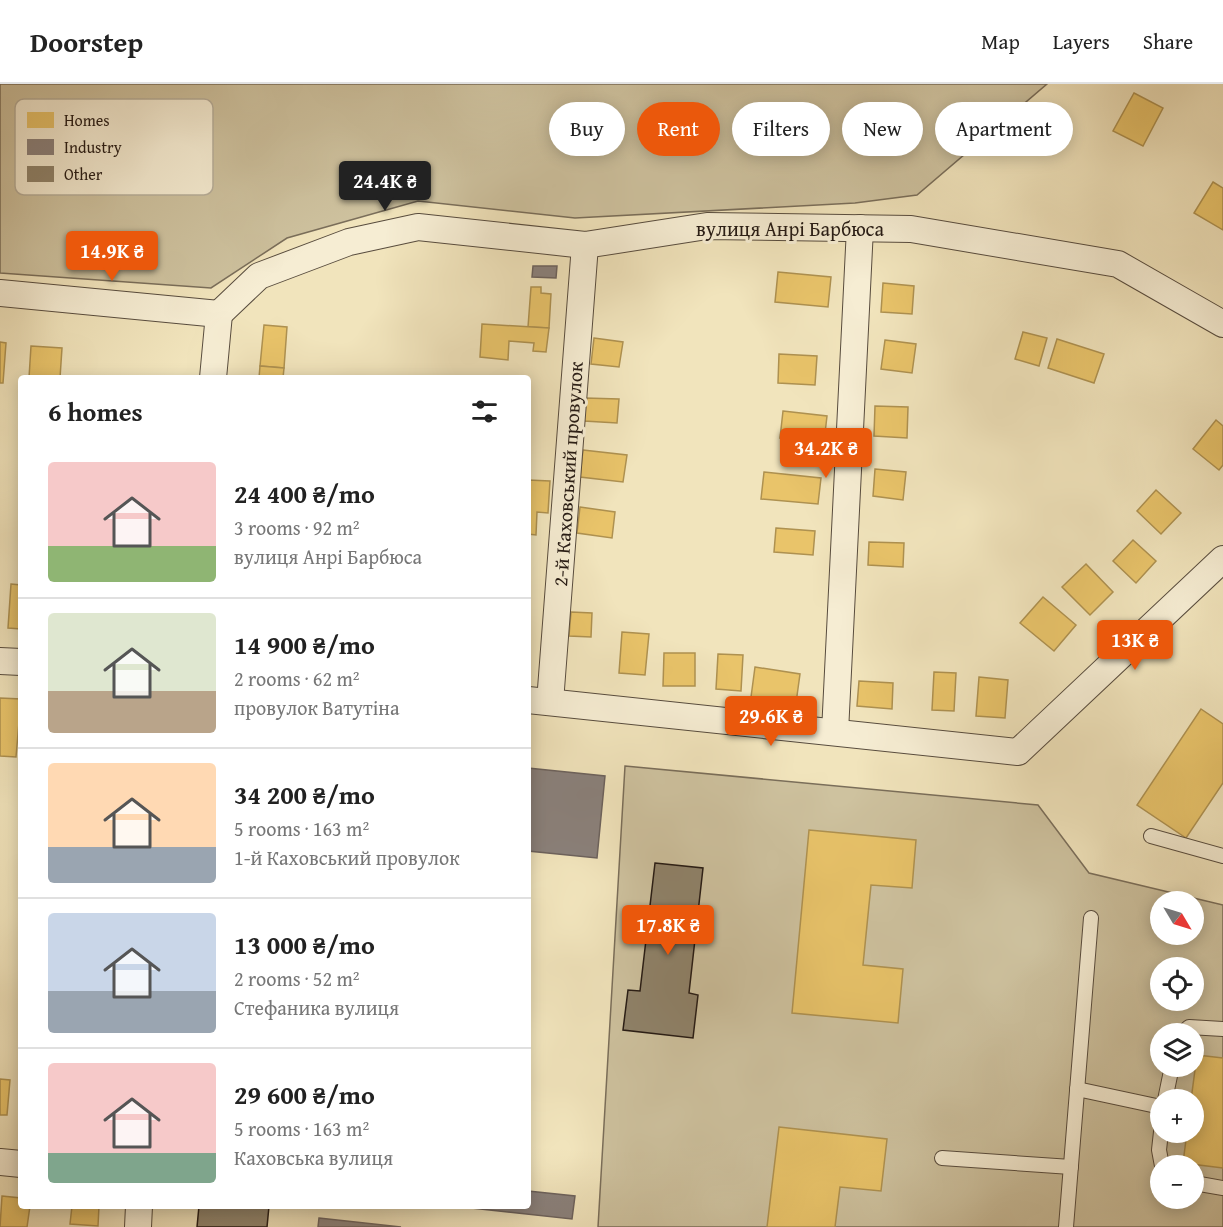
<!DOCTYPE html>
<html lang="en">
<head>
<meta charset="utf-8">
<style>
	:root { --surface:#fff; --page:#f6f6f6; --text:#222; --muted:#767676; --line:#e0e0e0; --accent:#ea580c }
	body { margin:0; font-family:"Gentium Book Plus",serif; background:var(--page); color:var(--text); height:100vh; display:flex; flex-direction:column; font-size:22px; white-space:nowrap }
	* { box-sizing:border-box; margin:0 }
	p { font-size:20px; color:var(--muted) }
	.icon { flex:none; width:33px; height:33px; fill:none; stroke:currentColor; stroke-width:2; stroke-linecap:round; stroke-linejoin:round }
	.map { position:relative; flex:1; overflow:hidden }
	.side { position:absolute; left:18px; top:291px; width:513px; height:834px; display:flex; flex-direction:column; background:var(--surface); border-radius:6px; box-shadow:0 3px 15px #0003 }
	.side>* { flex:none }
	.hud { position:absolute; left:549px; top:18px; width:570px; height:54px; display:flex; gap:12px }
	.needle { width:39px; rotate:128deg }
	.fabs { position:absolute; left:1150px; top:807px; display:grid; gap:12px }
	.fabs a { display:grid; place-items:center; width:54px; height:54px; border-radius:50%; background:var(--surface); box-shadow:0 3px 15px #0003; font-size:30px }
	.price { position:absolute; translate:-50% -51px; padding:0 14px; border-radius:6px; background:var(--accent); color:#fff; font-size:20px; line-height:39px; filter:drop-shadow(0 2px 3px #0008) }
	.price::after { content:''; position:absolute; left:50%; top:36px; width:18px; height:14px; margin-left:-9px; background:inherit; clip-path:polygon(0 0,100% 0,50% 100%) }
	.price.active { background:#222; color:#fff }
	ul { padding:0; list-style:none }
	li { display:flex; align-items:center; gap:18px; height:150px; padding:0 30px }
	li+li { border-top:2px solid var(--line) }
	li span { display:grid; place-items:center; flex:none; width:168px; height:120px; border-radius:6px; color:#555 }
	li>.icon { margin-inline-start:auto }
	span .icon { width:72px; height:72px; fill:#fffc; stroke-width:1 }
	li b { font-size:26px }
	h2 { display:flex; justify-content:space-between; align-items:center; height:72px; padding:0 30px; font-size:26px }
	.pill { padding:0 21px; border-radius:27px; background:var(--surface); box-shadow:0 3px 15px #0003; font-size:21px; line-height:54px }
	.pill.active { background:var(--accent); color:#fff }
	header { display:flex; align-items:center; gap:36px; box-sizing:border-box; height:84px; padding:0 30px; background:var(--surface); border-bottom:2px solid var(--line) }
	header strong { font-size:28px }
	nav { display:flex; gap:33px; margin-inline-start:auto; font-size:21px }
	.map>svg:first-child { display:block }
</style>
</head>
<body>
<header>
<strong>Doorstep</strong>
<nav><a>Map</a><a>Layers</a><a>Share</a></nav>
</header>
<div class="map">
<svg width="1223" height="1143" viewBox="0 0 1223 1143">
	<rect width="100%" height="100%" fill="#f1e4bc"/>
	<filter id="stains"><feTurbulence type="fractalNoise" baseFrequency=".00333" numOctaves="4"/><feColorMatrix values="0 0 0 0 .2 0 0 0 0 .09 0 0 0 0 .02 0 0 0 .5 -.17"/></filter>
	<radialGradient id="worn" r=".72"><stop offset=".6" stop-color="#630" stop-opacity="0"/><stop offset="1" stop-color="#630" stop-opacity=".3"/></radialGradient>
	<g fill="#cec29f" stroke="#7a6e5a" stroke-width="1.5" fill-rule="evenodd">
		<path d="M0 0H1047L917 111 855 119 575 134 418 117 287 154 211 204 0 189Z"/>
		<path d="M625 682 1038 721 1089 789 1223 821V1143H598ZM1161 818H1194V850H1161ZM1161 884H1194V916H1161ZM1161 950H1194V982H1161ZM1161 1016H1194V1048H1161ZM1161 1082H1194V1114H1161Z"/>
	</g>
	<g fill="#e9c46a" stroke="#ae9150" stroke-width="1.5">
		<path d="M1134 9 1163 24 1143 62 1113 47Z"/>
		<path d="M1213 98 1223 104V146L1194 129Z"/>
		<path d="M778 188 831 193 828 223 775 218Z"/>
		<path d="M883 199 914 202 912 230 881 228Z"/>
		<path d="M531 203H541V209L551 210 549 244 528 243Z"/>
		<path d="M482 240 549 244 546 268 533 267 534 259 509 257 508 276 480 273Z"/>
		<path d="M264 241 287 243 284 284 260 282Z"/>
		<path d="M1023 248 1047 254 1039 282 1015 275Z"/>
		<path d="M594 254 623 258 619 283 591 280Z"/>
		<path d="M1057 255 1104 270 1094 299 1048 284Z"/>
		<path d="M885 256 916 260 912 289 881 285Z"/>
		<path d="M0 258 6 259 3 299H0Z"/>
		<path d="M31 262 62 264 60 294H29Z"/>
		<path d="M779 270 817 272 815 301 778 299Z"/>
		<path d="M260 282 284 284 283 294H259Z"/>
		<path d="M585 314 619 315 617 339 584 337Z"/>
		<path d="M875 322 908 323 907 354 874 352Z"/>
		<path d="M783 327 827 332 824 358 780 354Z"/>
		<path d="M1216 336 1223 342V381L1219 386 1193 365Z"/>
		<path d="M583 366 627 371 623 398 580 393Z"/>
		<path d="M875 385 906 388 903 416 873 412Z"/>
		<path d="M764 388 821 394 818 420 761 415Z"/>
		<path d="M528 396 550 397 548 429 537 428 536 451 528 450Z"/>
		<path d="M1156 406 1181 429 1161 450 1137 427Z"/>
		<path d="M580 423 615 428 612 454 577 449Z"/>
		<path d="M776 444 815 447 813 471 774 468Z"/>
		<path d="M1133 456 1156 477 1136 499 1113 477Z"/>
		<path d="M869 458 904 459 903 483 868 481Z"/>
		<path d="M1086 480 1113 508 1090 531 1062 503Z"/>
		<path d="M11 500 21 501V545L8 544Z"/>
		<path d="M1043 513 1076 541 1054 567 1020 539Z"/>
		<path d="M571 528 592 529 591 553 569 552Z"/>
		<path d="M622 548 649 550 645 591 619 589Z"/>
		<path d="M664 569H695V602H663Z"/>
		<path d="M718 570 743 571 741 607 716 605Z"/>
		<path d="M755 583 800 590 796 619 751 613Z"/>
		<path d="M934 588 956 589 954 627 932 626Z"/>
		<path d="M979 593 1008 596 1005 634 976 632Z"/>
		<path d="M859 597 893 599 892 625 857 622Z"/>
		<path d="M0 614 21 615 16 673 0 672Z"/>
		<path d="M1201 625 1223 640V699L1186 754 1137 721Z"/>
		<path d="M809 746 916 756 912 804 871 801 863 881 903 885 898 939 792 929Z"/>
		<path d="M1197 971 1223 974V1084L1183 1079 1187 1048H1194V1016H1191Z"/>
		<path d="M0 995 10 996 7 1031H0Z"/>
		<path d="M779 1043 887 1055 881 1107 840 1103 835 1143H767Z"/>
		<path d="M2 1112 21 1114V1122H30L27 1143H0Z"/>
		<path d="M72 1122H99L98 1142 70 1140Z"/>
	</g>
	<g fill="#8a817c" stroke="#6c625d" stroke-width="1.5">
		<path d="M533 182H557L556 194 532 193Z"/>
		<path d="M528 684 605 692 597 774 528 767Z"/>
		<path d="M528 1107 575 1112 572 1135 453 1122H528Z"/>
		<path d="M319 1134 401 1143H318Z"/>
	</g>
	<g fill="#8f836b" stroke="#251a14" stroke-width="1.5">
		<path d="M655 779 703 784 689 909 698 911 693 954 623 946 628 906 640 907Z"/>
		<path d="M199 1122H269L267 1143H197Z"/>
	</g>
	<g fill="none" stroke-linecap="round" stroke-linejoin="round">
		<defs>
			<g id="lane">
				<path d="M1151 752 1223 772"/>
				<path d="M1181 950 1189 943 1223 945"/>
				<path d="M1077 1005 1161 1023"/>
				<path d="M1165 1016 1172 982"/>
				<path d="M1161 1048 1159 1066 1162 1082"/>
				<path d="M942 1074 1071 1083"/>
				<path d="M1194 1099 1223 1104"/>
				<path d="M1066 1143 1091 834"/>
			</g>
			<g id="street">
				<path d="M0 209 219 230"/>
				<path d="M219 230 259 192 349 158 418 143 585 161 707 142 911 145 1118 180 1223 240"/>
				<path d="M213 294 219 230"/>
				<path d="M0 577 21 578"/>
				<path d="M528 616 1018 668 1223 475"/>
				<path d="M550 618 585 161"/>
				<path d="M835 648 860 144"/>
				<path d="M0 1078 21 1080"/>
				<path d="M138 1143 139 1122"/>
			</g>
		</defs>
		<use href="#lane" stroke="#584c3e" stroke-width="16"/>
		<use href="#street" stroke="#584c3e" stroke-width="28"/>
		<use href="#lane" stroke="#f6edd3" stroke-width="14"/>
		<use href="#street" stroke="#f6edd3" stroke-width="26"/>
	</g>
	<g text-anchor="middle" stroke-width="6" stroke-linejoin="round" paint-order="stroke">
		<g font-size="20" fill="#251a14" stroke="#f6edd3">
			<text x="790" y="152">вулиця Анрі Барбюса</text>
			<text transform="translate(568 390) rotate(-86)" y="7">2-й Каховський провулок</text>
		</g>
	</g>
	<rect x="15" y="15" width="198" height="96" rx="9" fill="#f6edd3" stroke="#b7ae9a" stroke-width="1.5"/>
	<rect x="27" y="28" width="27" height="16" fill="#e9c46a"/>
	<rect x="27" y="55" width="27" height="16" fill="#8a817c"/>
	<rect x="27" y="82" width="27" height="16" fill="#8f836b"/>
	<g font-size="16" fill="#251a14">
		<text x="64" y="42">Homes</text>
		<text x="64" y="69">Industry</text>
		<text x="64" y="96">Other</text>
	</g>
	<rect width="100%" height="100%" filter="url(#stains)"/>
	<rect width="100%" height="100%" fill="url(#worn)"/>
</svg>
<div class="fabs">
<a><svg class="needle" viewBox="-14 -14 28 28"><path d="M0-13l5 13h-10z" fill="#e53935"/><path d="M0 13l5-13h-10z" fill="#767676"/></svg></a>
<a><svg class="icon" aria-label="locate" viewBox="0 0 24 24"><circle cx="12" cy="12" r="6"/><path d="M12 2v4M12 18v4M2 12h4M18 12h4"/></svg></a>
<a><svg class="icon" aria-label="layers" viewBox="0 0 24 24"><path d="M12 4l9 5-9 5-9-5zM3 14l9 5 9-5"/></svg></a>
<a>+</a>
<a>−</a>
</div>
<b class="price active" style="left:385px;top:128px">24.4K ₴</b>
<b class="price" style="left:112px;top:198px">14.9K ₴</b>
<b class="price" style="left:826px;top:395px">34.2K ₴</b>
<b class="price" style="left:1135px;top:587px">13K ₴</b>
<b class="price" style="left:771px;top:663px">29.6K ₴</b>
<b class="price" style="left:668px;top:872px">17.8K ₴</b>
<div class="hud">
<a class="pill">Buy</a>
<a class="pill active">Rent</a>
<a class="pill">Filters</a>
<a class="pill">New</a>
<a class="pill">Apartment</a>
</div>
<section class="side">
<h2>6 homes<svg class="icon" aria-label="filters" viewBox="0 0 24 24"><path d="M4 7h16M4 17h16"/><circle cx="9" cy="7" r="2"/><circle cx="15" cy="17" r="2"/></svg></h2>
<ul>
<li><span style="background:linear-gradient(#f6c9c9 70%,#8fb573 0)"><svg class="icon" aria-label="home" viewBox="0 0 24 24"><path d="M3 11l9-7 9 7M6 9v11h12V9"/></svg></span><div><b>24 400 ₴/mo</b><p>3 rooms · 92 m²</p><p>вулиця Анрі Барбюса</p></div></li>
<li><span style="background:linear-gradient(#dfe7d0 65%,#b9a48a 0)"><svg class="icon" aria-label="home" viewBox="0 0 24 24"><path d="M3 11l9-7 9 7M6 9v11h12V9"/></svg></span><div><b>14 900 ₴/mo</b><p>2 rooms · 62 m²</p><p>провулок Ватутіна</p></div></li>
<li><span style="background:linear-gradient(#ffd9b3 70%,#9aa5b1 0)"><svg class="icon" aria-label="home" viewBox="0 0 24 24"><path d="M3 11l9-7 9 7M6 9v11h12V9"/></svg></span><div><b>34 200 ₴/mo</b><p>5 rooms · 163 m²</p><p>1-й Каховський провулок</p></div></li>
<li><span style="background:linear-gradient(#c9d6e8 65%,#9aa5b1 0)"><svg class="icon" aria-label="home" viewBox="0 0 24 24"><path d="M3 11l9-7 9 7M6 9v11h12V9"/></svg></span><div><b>13 000 ₴/mo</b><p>2 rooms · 52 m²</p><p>Стефаника вулиця</p></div></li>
<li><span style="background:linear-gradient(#f6c9c9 75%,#7fa58c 0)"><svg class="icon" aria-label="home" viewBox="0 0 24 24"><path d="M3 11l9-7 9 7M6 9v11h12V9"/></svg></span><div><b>29 600 ₴/mo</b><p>5 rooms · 163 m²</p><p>Каховська вулиця</p></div></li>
</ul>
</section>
</div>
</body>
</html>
